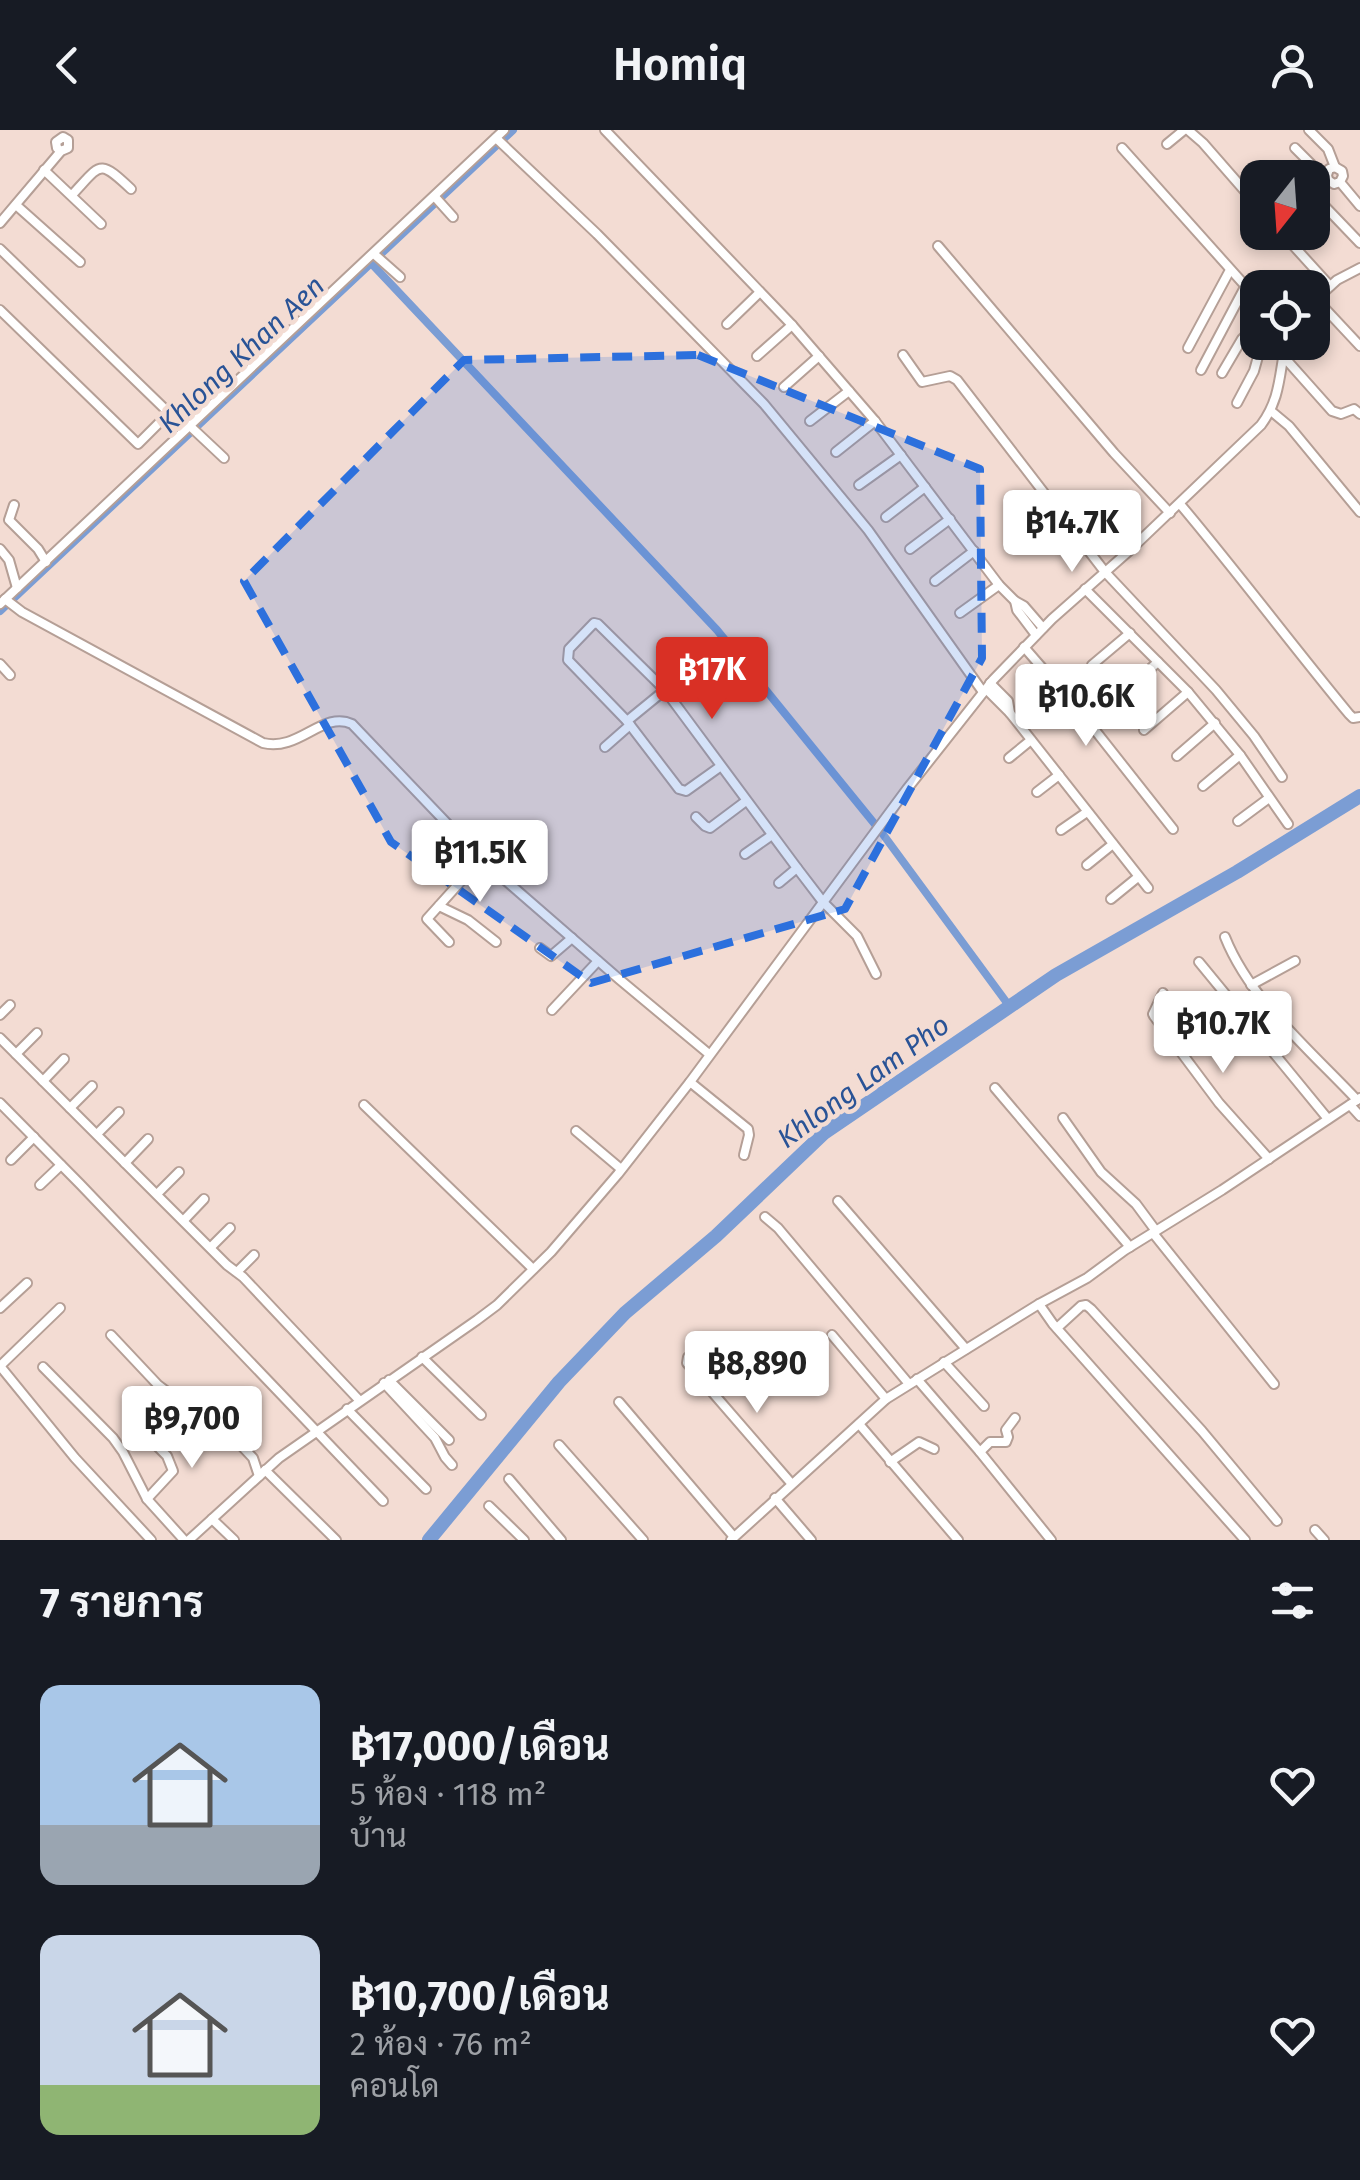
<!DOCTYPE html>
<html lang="th">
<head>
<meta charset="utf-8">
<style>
	:root { --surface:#171b24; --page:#20242c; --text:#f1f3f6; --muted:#9ea1a6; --accent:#d93025 }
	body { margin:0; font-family:"Fira Sans",Sarabun,sans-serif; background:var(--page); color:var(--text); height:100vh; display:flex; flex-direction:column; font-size:38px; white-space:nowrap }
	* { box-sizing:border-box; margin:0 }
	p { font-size:32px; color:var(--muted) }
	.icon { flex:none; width:55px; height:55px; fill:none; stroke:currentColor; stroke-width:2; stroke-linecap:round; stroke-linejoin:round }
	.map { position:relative; height:1410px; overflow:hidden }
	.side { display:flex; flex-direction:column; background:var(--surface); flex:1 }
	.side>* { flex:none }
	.needle { width:65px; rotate:197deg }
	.tools { position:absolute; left:1240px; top:30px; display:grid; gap:20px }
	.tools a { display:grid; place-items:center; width:90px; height:90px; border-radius:20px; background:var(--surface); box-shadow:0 5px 15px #0003; font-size:50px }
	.price { position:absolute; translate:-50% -85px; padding:0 22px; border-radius:10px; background:#fff; color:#222; font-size:32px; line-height:65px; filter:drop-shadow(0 2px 5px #0008) }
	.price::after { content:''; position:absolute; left:50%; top:60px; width:30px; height:22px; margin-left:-15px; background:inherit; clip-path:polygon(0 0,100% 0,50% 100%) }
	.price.on { background:var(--accent); color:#fff }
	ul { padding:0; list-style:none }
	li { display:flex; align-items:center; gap:30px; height:250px; padding:0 40px }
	li span { display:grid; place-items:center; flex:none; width:280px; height:200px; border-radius:20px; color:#555 }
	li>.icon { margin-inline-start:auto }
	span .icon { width:120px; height:120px; fill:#fffc; stroke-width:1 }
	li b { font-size:42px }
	h2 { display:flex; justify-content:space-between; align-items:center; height:120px; padding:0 40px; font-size:42px }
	header { display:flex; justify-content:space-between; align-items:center; height:130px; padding:0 40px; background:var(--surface); font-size:45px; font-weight:600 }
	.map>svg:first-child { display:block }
</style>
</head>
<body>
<header><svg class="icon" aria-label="back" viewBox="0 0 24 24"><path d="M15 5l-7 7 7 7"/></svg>Homiq<svg class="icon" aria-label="person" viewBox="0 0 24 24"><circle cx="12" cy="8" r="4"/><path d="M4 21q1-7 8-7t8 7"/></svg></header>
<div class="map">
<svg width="1360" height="1410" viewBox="0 0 1360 1410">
	<rect width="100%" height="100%" fill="#f3dcd3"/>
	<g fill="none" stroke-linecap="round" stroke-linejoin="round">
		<g stroke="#7b9dd4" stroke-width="8">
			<path d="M371 133 717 500 882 703 1010 877"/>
			<path d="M0 481 513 0"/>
		</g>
		<path stroke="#7b9dd4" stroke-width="14" d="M429 1410 559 1252 625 1183 716 1106 824 1003 1056 845 1237 742 1360 666"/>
		<defs>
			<g id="minor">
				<path d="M605 0 792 195 875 291 999 455 1015 471"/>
				<path d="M1188 0 1203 13 1258 76"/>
				<path d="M1309 0 1328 19 1335 37"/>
				<path d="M496 8 597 104 764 274 868 400 983 562"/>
				<path d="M1167 14 1184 0"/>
				<path d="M1122 18 1258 170"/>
				<path d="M1295 18 1320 43 1327 48"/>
				<path d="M44 40 101 94"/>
				<path d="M1340 52 1343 46 1342 41 1335 37 1329 39 1327 45 1328 50 1334 54 1340 52 1360 76"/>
				<path d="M1312 54 1328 50"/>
				<path d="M1312 63 1360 113"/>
				<path d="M72 65C101 34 98 28 131 59"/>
				<path d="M435 67 453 87"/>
				<path d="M16 75 80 132"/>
				<path d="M0 93 61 21 68 18V10L63 7 56 12 57 18 61 21"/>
				<path d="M1281 102 1330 156"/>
				<path d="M938 116 1114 323 1170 383"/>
				<path d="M0 119 169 283 138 314 0 180"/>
				<path d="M374 124 400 147"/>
				<path d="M1316 169 1360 216"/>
				<path d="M1315 170 1337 150 1360 138"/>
				<path d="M727 194 760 162"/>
				<path d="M1188 218 1230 140"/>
				<path d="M903 225 922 252 950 246 957 250 1105 442 1216 560 1254 606 1282 647"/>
				<path d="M757 226 792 195"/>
				<path d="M1283 226 1332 281 1341 284 1354 279 1360 284"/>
				<path d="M1201 240 1245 157"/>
				<path d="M1222 243 1242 209 1258 193"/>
				<path d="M784 257 819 226"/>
				<path d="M1237 273 1254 241 1262 212"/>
				<path d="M1271 281 1289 296 1360 382"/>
				<path d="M810 291 849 261"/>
				<path d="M191 297 224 328"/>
				<path d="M836 322 875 291"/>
				<path d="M859 355 901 325"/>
				<path d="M1180 374C1238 443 1292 515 1349 584L1353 588 1360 587"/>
				<path d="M14 375 9 390 38 419 46 432"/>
				<path d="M886 387 925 357"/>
				<path d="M0 419 9 430 17 458"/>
				<path d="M910 419 950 389"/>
				<path d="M935 451 974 421"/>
				<path d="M1085 459 1188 562 1240 625 1288 694"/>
				<path d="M5 469 22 482 263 613C299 622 323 580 352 594L481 729 619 849 709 924"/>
				<path d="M0 474 504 0"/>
				<path d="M960 483 999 455"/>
				<path d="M1036 505 1017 480 1015 471 1024 476 1043 498"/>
				<path d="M1024 517 1083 585 1173 699"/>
				<path d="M0 534 10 545"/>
				<path d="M1092 535 1130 503"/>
				<path d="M986 559 1010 583 1008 571 990 553"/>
				<path d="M1120 565 1158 532"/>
				<path d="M1010 583 1148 758"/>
				<path d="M627 591 665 560"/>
				<path d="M1144 600 1188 562"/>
				<path d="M605 617 630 595"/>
				<path d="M1177 626 1215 593"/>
				<path d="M1009 628 1031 610"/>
				<path d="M721 636 686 661 679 659 627 591 568 530 569 519 594 493 598 494 665 560 797 738 823 772 857 806 876 844"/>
				<path d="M1203 656 1240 625"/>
				<path d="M1037 662 1059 645"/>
				<path d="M696 687 705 696 710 698 746 671"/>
				<path d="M1238 691 1269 668"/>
				<path d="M1061 700 1087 682"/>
				<path d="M745 724 772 705"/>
				<path d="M1087 735 1113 714"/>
				<path d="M779 753 797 738"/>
				<path d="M1111 769 1138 747"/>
				<path d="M439 776 468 790 496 812"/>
				<path d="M1225 807C1250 870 1311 921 1357 970"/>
				<path d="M449 812 427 789 481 729"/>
				<path d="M540 818 551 826 572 808"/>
				<path d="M1199 832 1328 989"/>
				<path d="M1251 855 1295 831"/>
				<path d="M1163 863 1153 884 1154 886 1219 973 1269 1029"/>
				<path d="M552 880 598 831"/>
				<path d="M0 885 10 875"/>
				<path d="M0 908 227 1135 243 1147 359 1270"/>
				<path d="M16 924 37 903"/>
				<path d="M43 951 64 929"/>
				<path d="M690 952 748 999 749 1005 744 1025"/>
				<path d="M995 958 1130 1117"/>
				<path d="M0 973 80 1054 383 1371"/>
				<path d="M364 975 533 1139"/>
				<path d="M1350 975 1360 986"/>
				<path d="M70 978 92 956"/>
				<path d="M1063 988 1101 1042 1136 1074 1156 1101"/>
				<path d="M576 1001 621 1039"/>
				<path d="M97 1004 119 982"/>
				<path d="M11 1030 34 1007"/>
				<path d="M125 1033 148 1009"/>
				<path d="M40 1055 61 1035"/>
				<path d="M157 1064 179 1042"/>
				<path d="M838 1071 966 1219"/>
				<path d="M765 1087 778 1098 909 1254"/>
				<path d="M184 1090 204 1069"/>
				<path d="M1153 1103 1274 1254"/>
				<path d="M211 1117 230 1098"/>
				<path d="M237 1142 254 1125"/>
				<path d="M1039 1174 1053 1194 1245 1410"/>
				<path d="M0 1178 27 1153"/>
				<path d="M1057 1198 1081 1176 1086 1175 1091 1179 1202 1301 1277 1391"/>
				<path d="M111 1205 158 1255 170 1264 204 1277 217 1291"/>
				<path d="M832 1205 886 1269"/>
				<path d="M706 1216 688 1227 687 1233 791 1353"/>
				<path d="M422 1227 481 1285"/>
				<path d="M944 1232 984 1276"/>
				<path d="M0 1236 75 1328 151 1410"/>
				<path d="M0 1236 60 1178"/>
				<path d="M43 1237 113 1308 123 1322 147 1369 184 1410"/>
				<path d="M917 1249 980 1322 1051 1410"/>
				<path d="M389 1250 449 1310"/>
				<path d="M384 1253 435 1308 445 1327 452 1335"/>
				<path d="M619 1272 734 1407"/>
				<path d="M347 1279 426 1359"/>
				<path d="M859 1294 958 1410"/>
				<path d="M209 1309 216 1291 219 1292 253 1328 259 1346"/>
				<path d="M559 1315 643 1410"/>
				<path d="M980 1322 990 1312H1006L1008 1307 1006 1300 1015 1288"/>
				<path d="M890 1332 919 1312 934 1319"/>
				<path d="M265 1340 336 1410"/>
				<path d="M509 1349 561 1410"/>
				<path d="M775 1368 811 1410"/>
				<path d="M147 1369 173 1341 167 1326 151 1310"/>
				<path d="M489 1376 524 1410"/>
				<path d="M212 1389 234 1410"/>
				<path d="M1315 1400 1324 1410"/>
				<path d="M189 1410 279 1328 477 1190 497 1175 551 1122 618 1044 690 952 907 659 993 550 1052 489 1129 421 1261 295C1281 268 1279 244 1286 212"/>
				<path d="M731 1410 886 1269 1039 1174 1087 1148 1125 1120 1222 1060 1360 968"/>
			</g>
		</defs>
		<use href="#minor" stroke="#b59f96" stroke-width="12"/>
		<use href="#minor" stroke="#fff" stroke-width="8"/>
	</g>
	<path fill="#2c70dd" fill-opacity="0.2" stroke="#2c70dd" stroke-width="8" stroke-dasharray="20 12" stroke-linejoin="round" d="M698 225 980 339 982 528 845 779 591 853 391 712 244 451 464 230Z"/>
	<g text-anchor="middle" stroke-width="9" stroke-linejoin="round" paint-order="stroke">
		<g font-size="28" font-style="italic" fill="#295396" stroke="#f3dcd3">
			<text transform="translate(241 224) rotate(-43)" y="10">Khlong Khan Aen</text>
			<text transform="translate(863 951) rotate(-36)" y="10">Khlong Lam Pho</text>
		</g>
	</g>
</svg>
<div class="tools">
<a><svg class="needle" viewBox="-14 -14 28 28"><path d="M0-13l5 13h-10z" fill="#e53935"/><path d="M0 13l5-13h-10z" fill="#9ea1a6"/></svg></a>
<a><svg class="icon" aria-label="locate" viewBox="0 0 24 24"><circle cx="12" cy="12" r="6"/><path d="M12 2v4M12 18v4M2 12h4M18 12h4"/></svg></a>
</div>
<b class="price" style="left:1072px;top:445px">฿14.7K</b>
<b class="price on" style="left:712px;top:592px">฿17K</b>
<b class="price" style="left:1086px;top:619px">฿10.6K</b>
<b class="price" style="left:480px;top:775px">฿11.5K</b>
<b class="price" style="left:1223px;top:946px">฿10.7K</b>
<b class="price" style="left:757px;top:1286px">฿8,890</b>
<b class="price" style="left:192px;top:1341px">฿9,700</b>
</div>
<section class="side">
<h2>7 รายการ<svg class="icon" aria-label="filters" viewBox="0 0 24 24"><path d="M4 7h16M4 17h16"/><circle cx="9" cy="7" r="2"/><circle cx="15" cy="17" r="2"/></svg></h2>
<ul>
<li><span style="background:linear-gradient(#a9c7e8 70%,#9aa5b1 0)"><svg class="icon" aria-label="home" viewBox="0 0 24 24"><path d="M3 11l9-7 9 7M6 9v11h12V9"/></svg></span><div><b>฿17,000/เดือน</b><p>5 ห้อง · 118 m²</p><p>บ้าน</p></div><svg class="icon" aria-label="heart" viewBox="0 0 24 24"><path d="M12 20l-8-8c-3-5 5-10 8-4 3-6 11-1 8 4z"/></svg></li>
<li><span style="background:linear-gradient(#c9d6e8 75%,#8fb573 0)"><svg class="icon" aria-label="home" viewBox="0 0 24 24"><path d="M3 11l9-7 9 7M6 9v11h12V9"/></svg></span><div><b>฿10,700/เดือน</b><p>2 ห้อง · 76 m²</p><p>คอนโด</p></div><svg class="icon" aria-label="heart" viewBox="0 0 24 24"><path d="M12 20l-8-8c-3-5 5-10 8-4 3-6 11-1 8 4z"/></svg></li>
</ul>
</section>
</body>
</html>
